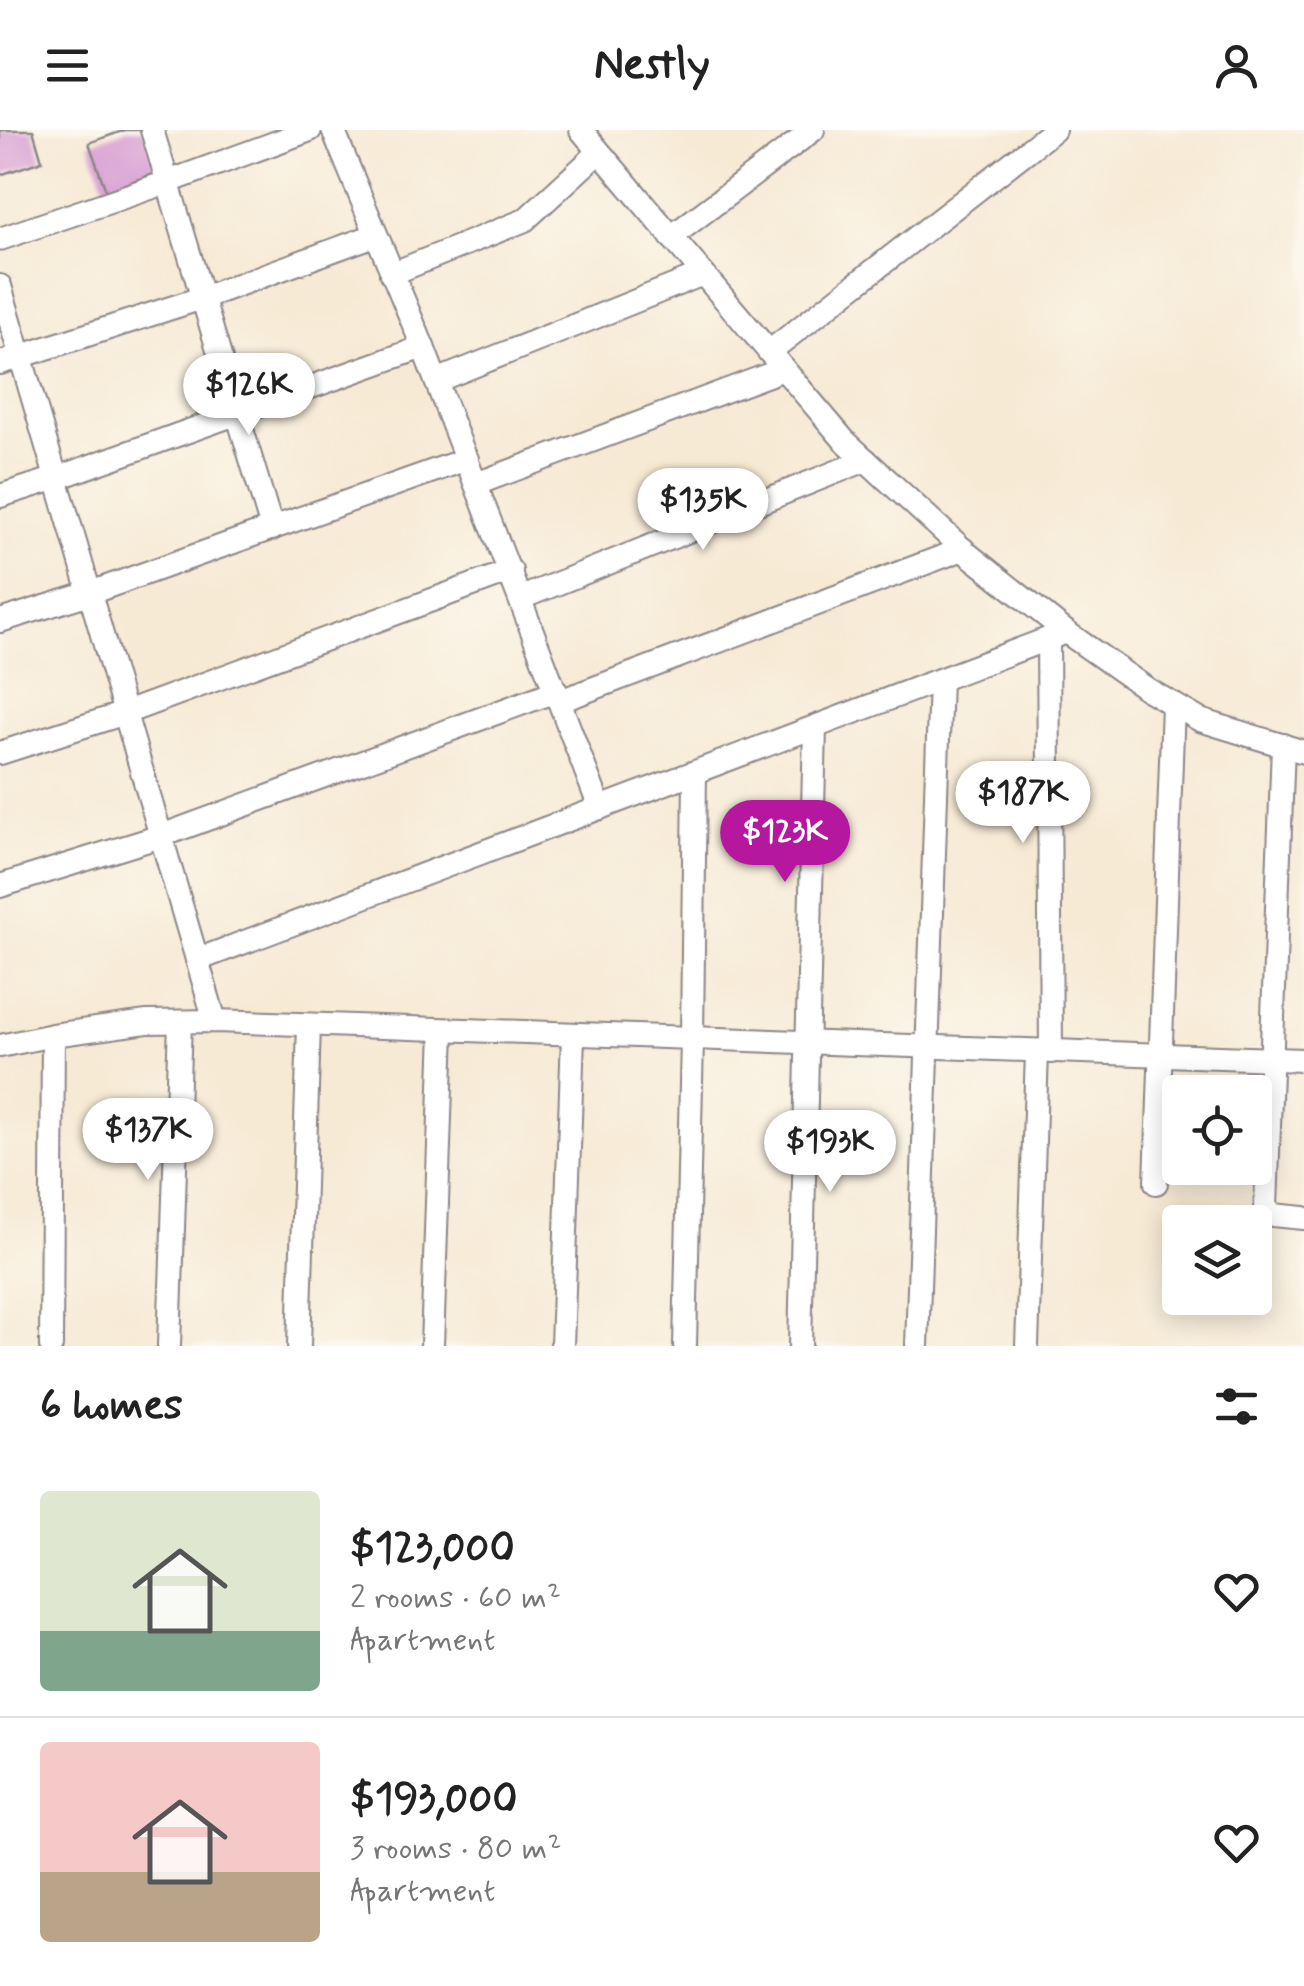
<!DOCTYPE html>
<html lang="en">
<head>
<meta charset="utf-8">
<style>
	:root { --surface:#fff; --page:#f2f2f2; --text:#222; --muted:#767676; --line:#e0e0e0; --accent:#b5179e }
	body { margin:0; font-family:Mynerve,sans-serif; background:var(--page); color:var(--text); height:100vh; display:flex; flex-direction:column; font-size:38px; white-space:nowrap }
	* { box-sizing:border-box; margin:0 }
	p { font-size:32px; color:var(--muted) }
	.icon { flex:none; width:55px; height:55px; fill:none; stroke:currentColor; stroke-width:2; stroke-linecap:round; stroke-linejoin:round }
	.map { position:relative; height:1216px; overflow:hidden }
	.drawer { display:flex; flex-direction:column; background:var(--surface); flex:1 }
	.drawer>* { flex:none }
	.controls { position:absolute; left:1162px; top:945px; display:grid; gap:20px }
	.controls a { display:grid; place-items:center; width:110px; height:110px; border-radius:10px; background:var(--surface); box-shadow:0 5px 25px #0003; font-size:50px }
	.price { position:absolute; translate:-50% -85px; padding:0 22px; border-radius:35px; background:#fff; color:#222; font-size:32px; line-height:65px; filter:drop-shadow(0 2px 5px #0008) }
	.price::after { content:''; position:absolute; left:50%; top:60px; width:30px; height:22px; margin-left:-15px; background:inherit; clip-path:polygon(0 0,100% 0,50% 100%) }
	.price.current { background:var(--accent); color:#fff }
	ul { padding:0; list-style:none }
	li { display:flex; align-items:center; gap:30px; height:250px; padding:0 40px }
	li+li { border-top:2px solid var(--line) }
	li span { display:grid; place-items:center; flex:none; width:280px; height:200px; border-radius:10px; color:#555 }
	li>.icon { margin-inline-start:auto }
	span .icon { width:120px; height:120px; fill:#fffc; stroke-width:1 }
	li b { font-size:42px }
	h2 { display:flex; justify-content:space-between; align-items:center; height:120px; padding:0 40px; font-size:42px }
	header { display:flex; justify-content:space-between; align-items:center; height:130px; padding:0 40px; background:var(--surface); font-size:45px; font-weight:800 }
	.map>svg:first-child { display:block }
</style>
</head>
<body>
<header><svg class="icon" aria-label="menu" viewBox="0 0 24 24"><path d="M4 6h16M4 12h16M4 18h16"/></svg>Nestly<svg class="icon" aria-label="person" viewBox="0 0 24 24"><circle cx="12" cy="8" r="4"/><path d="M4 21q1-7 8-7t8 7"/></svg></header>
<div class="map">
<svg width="1304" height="1216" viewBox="0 0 1304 1216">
	<rect width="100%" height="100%" fill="#fbf7ec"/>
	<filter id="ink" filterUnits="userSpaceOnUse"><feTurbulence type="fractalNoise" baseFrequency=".01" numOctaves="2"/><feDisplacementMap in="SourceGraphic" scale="20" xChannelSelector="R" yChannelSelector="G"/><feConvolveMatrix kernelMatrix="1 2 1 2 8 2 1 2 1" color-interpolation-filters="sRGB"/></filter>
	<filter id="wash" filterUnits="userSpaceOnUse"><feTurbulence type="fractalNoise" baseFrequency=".0048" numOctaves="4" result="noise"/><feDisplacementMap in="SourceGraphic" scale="40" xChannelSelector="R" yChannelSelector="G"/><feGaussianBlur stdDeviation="2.25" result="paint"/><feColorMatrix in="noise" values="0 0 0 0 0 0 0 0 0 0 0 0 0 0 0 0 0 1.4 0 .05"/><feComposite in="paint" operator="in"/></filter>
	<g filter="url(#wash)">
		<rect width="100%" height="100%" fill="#f7ead5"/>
		<g id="blocks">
			<g fill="#d79bd3">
				<path d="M0 0H33L42 31 0 45Z"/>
				<path d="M125 0H144L158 42 106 61 89 13Z"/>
			</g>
		</g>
	</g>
	<g filter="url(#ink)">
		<use href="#blocks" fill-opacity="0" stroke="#8c8688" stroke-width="2.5"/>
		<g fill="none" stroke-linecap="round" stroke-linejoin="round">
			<defs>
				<g id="minor">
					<path d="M152 0 272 399"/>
					<path d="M333 0 423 217 600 678"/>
					<path d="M581 0 844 310 968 424 1066 502 1147 559 1200 590 1304 622"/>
					<path d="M671 107 813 0"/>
					<path d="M0 109 168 52 310 0"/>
					<path d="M391 144 525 90 599 22"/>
					<path d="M0 156 215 891"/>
					<path d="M769 222 1054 0"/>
					<path d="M0 233 202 168 375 105"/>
					<path d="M436 251 703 144"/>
					<path d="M476 354 784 239"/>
					<path d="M0 366 57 348 423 217"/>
					<path d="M521 468 866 330"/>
					<path d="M0 491 90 463 467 329"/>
					<path d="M1048 509 1051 922"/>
					<path d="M560 571 963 419"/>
					<path d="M1283 615 1266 1077 1273 1085 1304 1088"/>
					<path d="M0 623 125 583 511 441"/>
					<path d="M0 756 161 706 556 561"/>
					<path d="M197 830 1066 502"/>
					<path d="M0 916 53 905 147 892 215 891 1304 930"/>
					<path d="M1156 1053 1173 574"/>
					<path d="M51 1216 53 905"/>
					<path d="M169 1216 180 892"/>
					<path d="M299 1216 309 895"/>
					<path d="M432 1216 443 900"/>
					<path d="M562 1216 573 905"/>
					<path d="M685 1216 692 909 695 642"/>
					<path d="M800 1216 815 597"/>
					<path d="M917 1216 940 550"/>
					<path d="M1027 1216 1037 922"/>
				</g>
			</defs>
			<use href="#minor" stroke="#8c8688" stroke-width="26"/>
			<use href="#minor" stroke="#fff" stroke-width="22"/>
		</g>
	</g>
</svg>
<div class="controls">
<a><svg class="icon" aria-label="locate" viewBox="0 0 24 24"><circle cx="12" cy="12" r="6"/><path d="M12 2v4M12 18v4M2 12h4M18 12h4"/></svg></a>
<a><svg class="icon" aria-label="layers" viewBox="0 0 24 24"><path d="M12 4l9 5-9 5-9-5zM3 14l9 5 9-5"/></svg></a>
</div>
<b class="price" style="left:249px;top:308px">$126K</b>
<b class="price" style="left:703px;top:423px">$135K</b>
<b class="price" style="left:1023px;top:716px">$187K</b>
<b class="price current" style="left:785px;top:755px">$123K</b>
<b class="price" style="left:148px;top:1053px">$137K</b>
<b class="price" style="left:830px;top:1065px">$193K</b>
</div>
<section class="drawer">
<h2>6 homes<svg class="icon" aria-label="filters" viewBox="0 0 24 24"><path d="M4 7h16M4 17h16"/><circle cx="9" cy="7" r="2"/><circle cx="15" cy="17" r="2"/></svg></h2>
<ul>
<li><span style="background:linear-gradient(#dfe7d0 70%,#7fa58c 0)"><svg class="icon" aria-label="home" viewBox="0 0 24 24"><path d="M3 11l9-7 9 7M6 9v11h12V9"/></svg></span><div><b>$123,000</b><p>2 rooms · 60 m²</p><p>Apartment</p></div><svg class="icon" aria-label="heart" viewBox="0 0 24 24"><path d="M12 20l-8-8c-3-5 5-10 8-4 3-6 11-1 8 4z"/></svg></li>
<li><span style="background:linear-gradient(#f6c9c9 65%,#b9a48a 0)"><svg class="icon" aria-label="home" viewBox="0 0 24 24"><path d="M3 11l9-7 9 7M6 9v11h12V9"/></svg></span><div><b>$193,000</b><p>3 rooms · 80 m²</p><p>Apartment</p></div><svg class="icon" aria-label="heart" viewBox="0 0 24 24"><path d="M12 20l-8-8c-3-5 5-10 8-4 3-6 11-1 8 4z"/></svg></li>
</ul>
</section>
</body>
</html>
